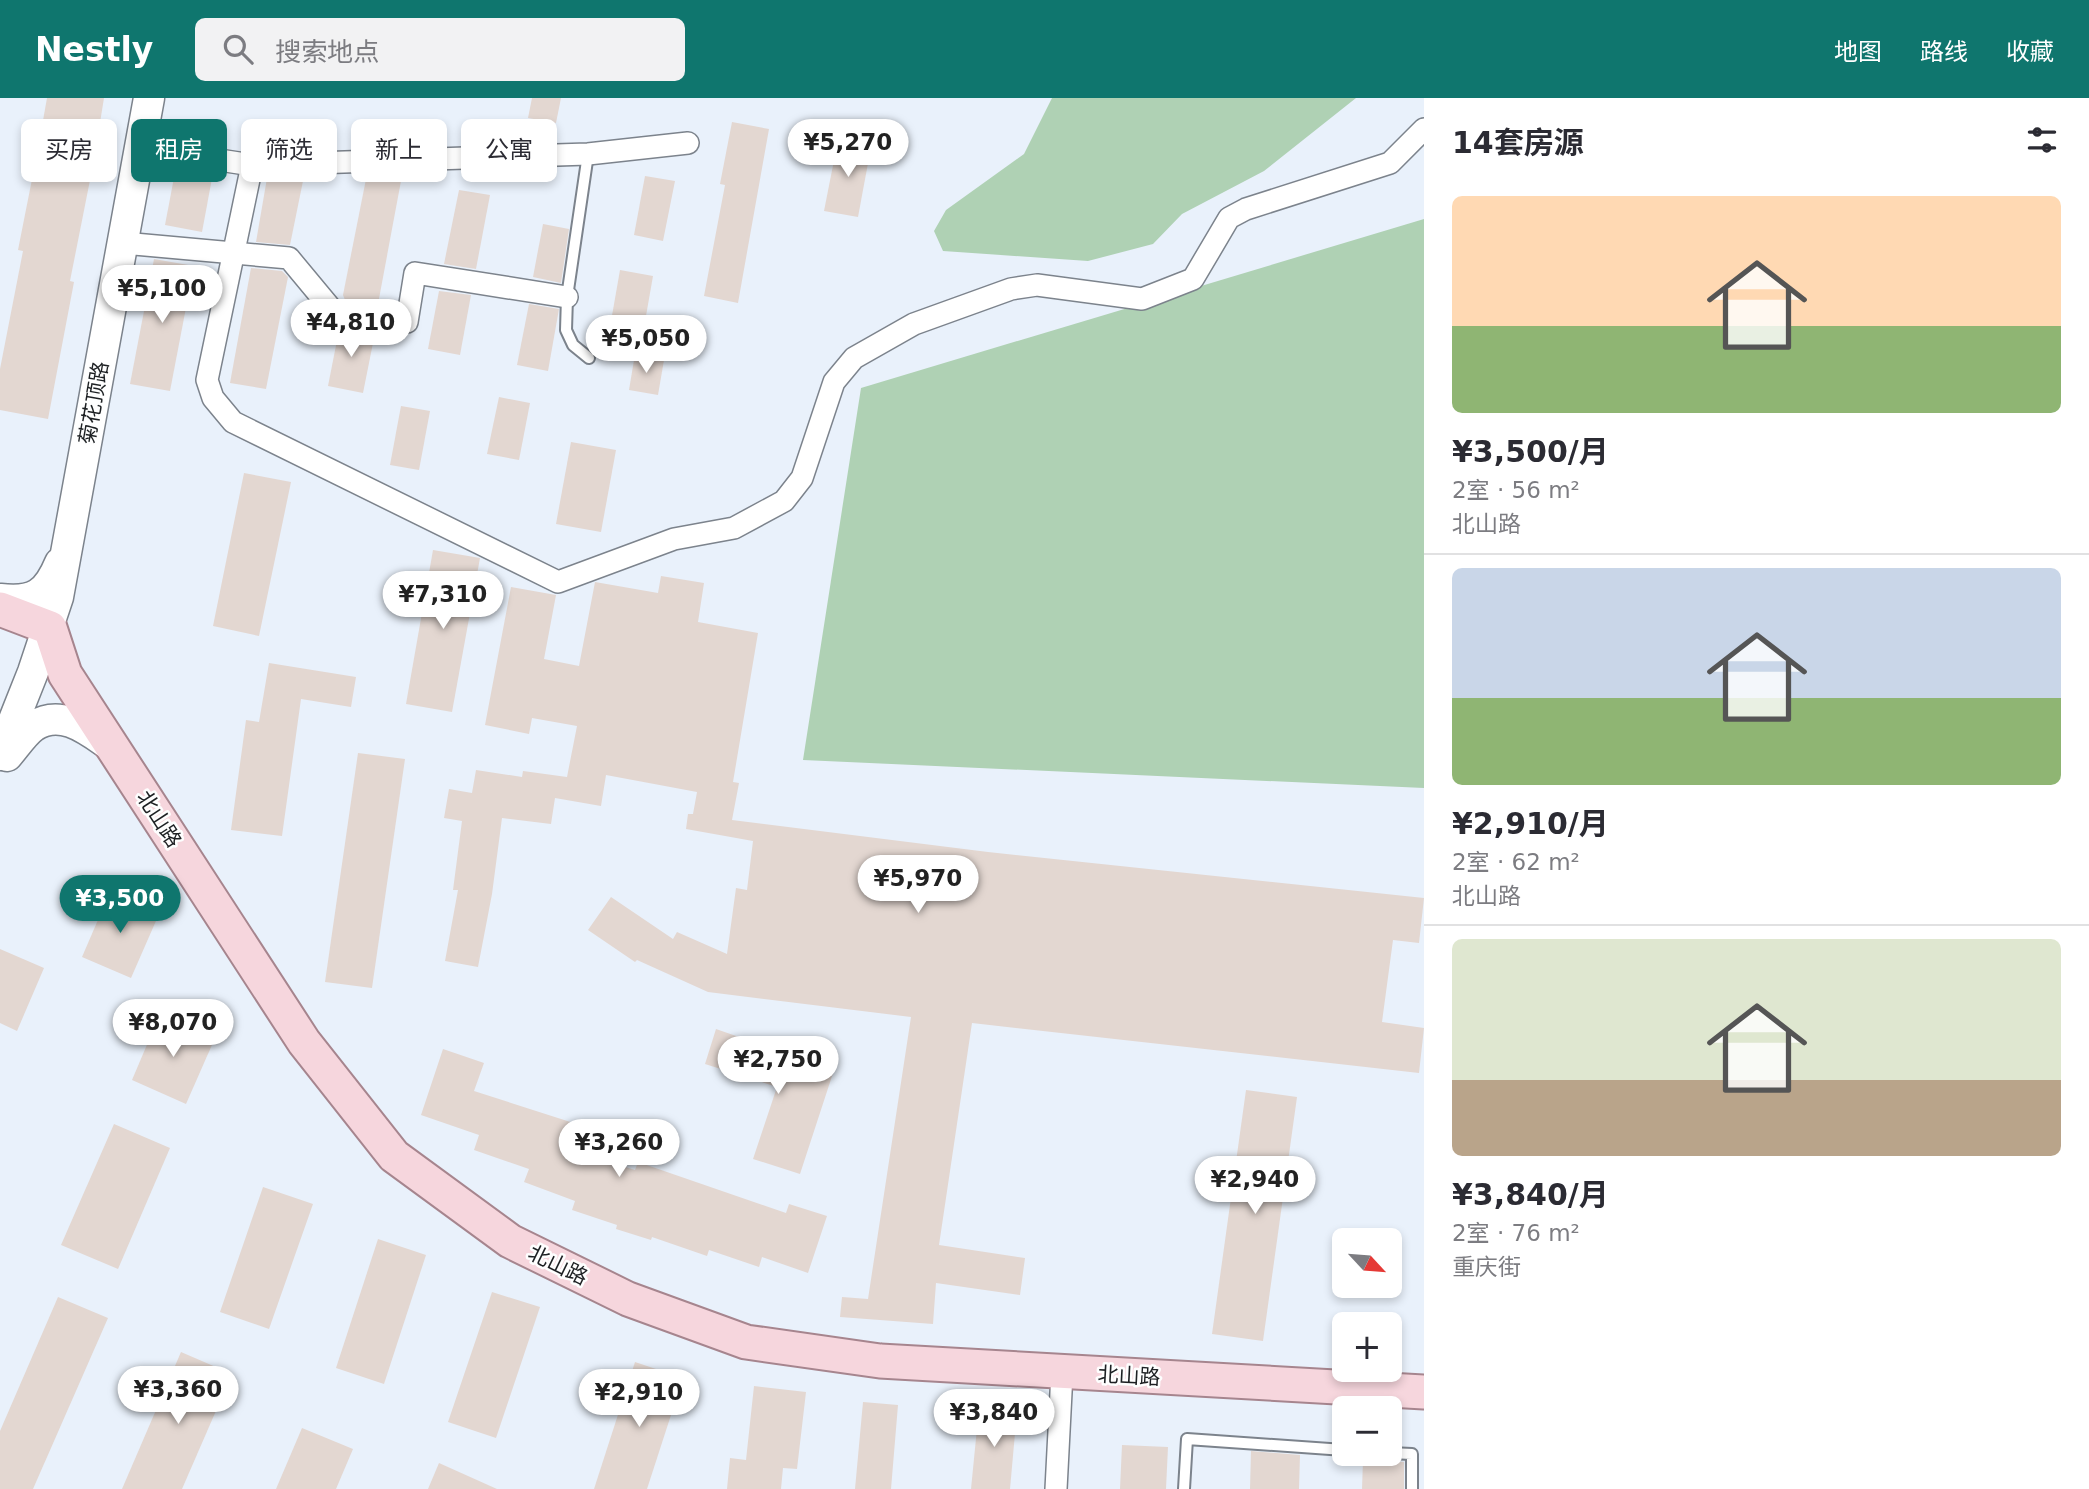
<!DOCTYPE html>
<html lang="zh">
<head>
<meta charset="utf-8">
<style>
	:root { --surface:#fff; --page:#f2f2f3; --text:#2b2b33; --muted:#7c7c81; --line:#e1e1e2; --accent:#0f766e }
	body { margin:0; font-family:"DejaVu Sans","Noto Sans SC",sans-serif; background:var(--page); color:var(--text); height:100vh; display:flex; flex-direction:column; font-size:26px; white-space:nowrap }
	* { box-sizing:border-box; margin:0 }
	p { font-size:23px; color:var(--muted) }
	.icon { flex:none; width:38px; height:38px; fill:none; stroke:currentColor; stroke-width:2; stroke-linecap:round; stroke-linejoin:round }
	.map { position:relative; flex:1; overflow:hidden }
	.drawer { display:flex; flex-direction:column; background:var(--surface); width:665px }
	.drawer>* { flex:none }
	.top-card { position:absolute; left:21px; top:21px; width:665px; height:63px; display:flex; gap:14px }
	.needle { width:46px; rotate:116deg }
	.tools { position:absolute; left:1332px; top:1130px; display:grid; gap:14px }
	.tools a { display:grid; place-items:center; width:70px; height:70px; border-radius:10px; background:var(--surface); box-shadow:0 4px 10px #0003; font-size:35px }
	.price { position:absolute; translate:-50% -60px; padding:0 16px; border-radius:24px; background:#fff; color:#222; font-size:23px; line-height:46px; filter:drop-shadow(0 2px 4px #0008) }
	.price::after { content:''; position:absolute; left:50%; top:42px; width:21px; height:16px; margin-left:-10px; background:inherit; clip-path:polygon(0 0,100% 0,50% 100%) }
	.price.selected { background:var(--accent); color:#fff }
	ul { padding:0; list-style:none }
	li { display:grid; align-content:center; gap:14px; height:371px; padding:0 28px }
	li+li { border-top:2px solid var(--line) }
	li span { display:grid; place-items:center; height:217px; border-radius:10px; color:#555 }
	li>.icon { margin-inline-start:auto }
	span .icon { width:126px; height:126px; fill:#fffc; stroke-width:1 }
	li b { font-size:30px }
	h2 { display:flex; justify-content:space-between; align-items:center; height:84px; padding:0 28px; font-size:30px }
	.pill { padding:0 24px; border-radius:10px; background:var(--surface); box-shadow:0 4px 10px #0003; font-size:24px; line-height:63px }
	.pill.selected { background:var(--accent); color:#fff }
	header { display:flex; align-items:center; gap:42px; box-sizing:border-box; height:98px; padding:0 35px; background:var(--accent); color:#fff }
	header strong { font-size:33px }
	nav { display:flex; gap:38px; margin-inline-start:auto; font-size:24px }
	.search { width:490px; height:63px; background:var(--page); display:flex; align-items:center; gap:18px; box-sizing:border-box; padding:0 24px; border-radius:10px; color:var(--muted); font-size:26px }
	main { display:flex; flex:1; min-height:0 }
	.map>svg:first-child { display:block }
</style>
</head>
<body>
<header>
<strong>Nestly</strong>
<div class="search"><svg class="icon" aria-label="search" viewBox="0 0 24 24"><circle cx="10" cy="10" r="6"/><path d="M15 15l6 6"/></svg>搜索地点</div>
<nav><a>地图</a><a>路线</a><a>收藏</a></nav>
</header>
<main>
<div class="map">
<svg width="1424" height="1391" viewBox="0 0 1424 1391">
	<rect width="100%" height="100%" fill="#e9f1fb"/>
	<g fill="#afd1b4">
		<path d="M1052 0H1356L1264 73 1182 116 1153 146 1088 163 943 153 934 133 946 112 1024 56Z"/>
		<path d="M1424 121V690L803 662 861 290Z"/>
	</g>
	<g fill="#e3d7d1">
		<path d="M47 0H104L98 37 42 28Z"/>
		<path d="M532 0H561L556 25 528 20Z"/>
		<path d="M732 24 769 31 738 205 704 198 725 87 720 86Z"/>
		<path d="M838 42 871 49 858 119 824 113Z"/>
		<path d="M36 61 92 72 70 183 74 184 48 321 0 312V271L23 153 18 152Z"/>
		<path d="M176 69 213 75 202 134 165 127Z"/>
		<path d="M367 76 401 83 378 206 345 202 343 197Z"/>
		<path d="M304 78 290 147 256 144 267 80Z"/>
		<path d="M645 78 675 83 663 143 634 137Z"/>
		<path d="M459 92 490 97 476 171 444 166Z"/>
		<path d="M543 126 569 131 561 185 533 179Z"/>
		<path d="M154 161 194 168 170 293 130 286Z"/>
		<path d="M251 170 282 173 288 179 266 291 230 285Z"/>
		<path d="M620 172 653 178 643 235 610 229Z"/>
		<path d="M439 193 471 197 460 257 428 251Z"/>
		<path d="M529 206 559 211 548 273 517 267Z"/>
		<path d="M340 227 375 235 363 295 328 288Z"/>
		<path d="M635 256 664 262 658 297 629 292Z"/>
		<path d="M499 299 530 305 519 362 487 356Z"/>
		<path d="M401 308 430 313 419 372 390 367Z"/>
		<path d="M571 344 616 352 601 434 556 426Z"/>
		<path d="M244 375 291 384 259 538 213 528Z"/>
		<path d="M433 452 480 460 452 614 406 606Z"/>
		<path d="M661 478 704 485 698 524 758 535 733 684 739 685 732 722 988 754 1424 800 1419 845 1393 842 1382 924 1424 930 1419 975 972 925 939 1147 1025 1160 1020 1197 936 1185 933 1226 840 1219 842 1199 868 1201 911 919 708 894 637 862 635 864 588 832 611 799 673 841 677 834 727 856 736 790 747 792 753 743 686 731 688 716H693L697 694 606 677 601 708 555 700 551 726 502 720 492 796 478 869 445 863 458 792H453L462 723 444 720 449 691 472 695 476 672 522 679 523 673 567 679 577 628 532 620 529 636 485 627 511 489 556 497 544 561 579 568 595 484 658 495Z"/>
		<path d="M269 565 356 579 351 609 301 601 282 738 231 732 246 622 259 624Z"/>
		<path d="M358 655 405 661 372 890 325 884Z"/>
		<path d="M110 794 159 816 131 880 82 859Z"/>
		<path d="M0 851 44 870 17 933 0 925Z"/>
		<path d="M160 916 215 940 186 1006 132 982Z"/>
		<path d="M716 931 834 972 800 1076 753 1061 777 989 705 966Z"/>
		<path d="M443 951 484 965 474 993 586 1029 577 1054 635 1072 638 1064 786 1115 789 1106 827 1118 808 1175 762 1159 759 1169 709 1152 707 1158 652 1139 651 1142 616 1131 617 1127 572 1112 575 1103 524 1084 529 1071 474 1052 479 1037 421 1017Z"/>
		<path d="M1246 992 1297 999 1263 1243 1212 1236Z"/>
		<path d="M114 1026 170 1050 118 1171 61 1147Z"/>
		<path d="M263 1089 313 1106 269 1231 220 1214Z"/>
		<path d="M378 1141 426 1157 384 1286 336 1270Z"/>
		<path d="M492 1194 540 1209 496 1340 448 1324Z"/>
		<path d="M58 1199 108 1220 33 1391H0V1333Z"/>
		<path d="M181 1254 232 1276 182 1391H122Z"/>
		<path d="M635 1264 683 1280 647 1391H594Z"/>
		<path d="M754 1288 806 1294 797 1371 783 1370 781 1391H727L730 1360 746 1362Z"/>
		<path d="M863 1304 898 1307 891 1391H855Z"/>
		<path d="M979 1310 1017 1313 1010 1391H971Z"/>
		<path d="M302 1330 353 1351 336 1391H276Z"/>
		<path d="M1122 1347 1168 1349 1166 1391H1120Z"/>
		<path d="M1251 1353 1300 1357 1299 1391H1250Z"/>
		<path d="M1363 1362 1404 1364V1391H1362Z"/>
		<path d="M439 1365 497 1391H428Z"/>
	</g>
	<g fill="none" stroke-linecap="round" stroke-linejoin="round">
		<defs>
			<g id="lane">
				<path d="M588 56 567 199 566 232 573 247 589 260"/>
				<path d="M1390 1355 1412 1356V1391"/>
				<path d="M1184 1391 1187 1341 1344 1352"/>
			</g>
			<g id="street">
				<path d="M141 50 252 67 588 56 688 45"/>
				<path d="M252 67 207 282 213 300 233 324 558 484 674 441 734 430 784 403 802 380 834 284 854 260 914 226 1011 191 1037 187 1142 201 1193 181 1229 120 1246 111 1390 65 1424 31"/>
				<path d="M123 145 289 160 333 213 407 224 415 175 567 199"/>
				<path d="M1056 1391 1062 1275"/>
			</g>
			<g id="secondary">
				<path d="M0 501C34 505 47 496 60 465"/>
				<path d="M0 657 33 574 58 499 149 0"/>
				<path d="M7 658C15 649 24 635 34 628 62 610 89 633 111 648"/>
			</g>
			<path id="primary" d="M0 511 50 530 65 576 304 944 394 1058 510 1143 628 1201 746 1244 880 1263 1424 1294"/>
		</defs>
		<use href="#lane" stroke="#7c838c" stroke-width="14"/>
		<use href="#street" stroke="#7c838c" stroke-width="24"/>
		<use href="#secondary" stroke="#7c838c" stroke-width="33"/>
		<use href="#primary" stroke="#a6858e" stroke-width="37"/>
		<use href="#lane" stroke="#fff" stroke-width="10"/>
		<use href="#street" stroke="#fff" stroke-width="21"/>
		<use href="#secondary" stroke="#fff" stroke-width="30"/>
		<use href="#primary" stroke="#f6d6dd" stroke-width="33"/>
	</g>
	<g text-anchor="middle" stroke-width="5" stroke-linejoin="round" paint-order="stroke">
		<g font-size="21" fill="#1d2023" stroke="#fefefe">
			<text transform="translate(94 305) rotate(-80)" y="7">菊花顶路</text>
			<text transform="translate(159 721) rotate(57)" y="7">北山路</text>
			<text transform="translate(558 1167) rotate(26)" y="7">北山路</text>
			<text transform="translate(1129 1278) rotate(3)" y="7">北山路</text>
		</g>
	</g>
</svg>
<div class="tools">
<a><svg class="needle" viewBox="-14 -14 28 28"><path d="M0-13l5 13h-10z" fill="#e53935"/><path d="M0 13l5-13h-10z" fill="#7c7c81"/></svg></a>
<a>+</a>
<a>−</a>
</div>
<b class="price" style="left:848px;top:81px">¥5,270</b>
<b class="price" style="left:162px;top:227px">¥5,100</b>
<b class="price" style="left:351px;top:261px">¥4,810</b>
<b class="price" style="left:646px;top:277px">¥5,050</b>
<b class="price" style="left:443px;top:533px">¥7,310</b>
<b class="price" style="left:918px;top:817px">¥5,970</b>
<b class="price selected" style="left:120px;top:837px">¥3,500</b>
<b class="price" style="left:173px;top:961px">¥8,070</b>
<b class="price" style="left:778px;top:998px">¥2,750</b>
<b class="price" style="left:619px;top:1081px">¥3,260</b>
<b class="price" style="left:1255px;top:1118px">¥2,940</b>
<b class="price" style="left:178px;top:1328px">¥3,360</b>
<b class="price" style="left:639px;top:1331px">¥2,910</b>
<b class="price" style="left:994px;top:1351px">¥3,840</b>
<div class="top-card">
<a class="pill">买房</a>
<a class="pill selected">租房</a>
<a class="pill">筛选</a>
<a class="pill">新上</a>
<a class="pill">公寓</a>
</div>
</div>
<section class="drawer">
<h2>14套房源<svg class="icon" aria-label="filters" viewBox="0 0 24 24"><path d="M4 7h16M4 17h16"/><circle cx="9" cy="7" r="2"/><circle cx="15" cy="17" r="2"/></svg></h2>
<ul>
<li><span style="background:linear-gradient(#ffd9b3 60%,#8fb573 0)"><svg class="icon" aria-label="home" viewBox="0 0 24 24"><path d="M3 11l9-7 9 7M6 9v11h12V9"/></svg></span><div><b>¥3,500/月</b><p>2室 · 56 m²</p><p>北山路</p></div></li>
<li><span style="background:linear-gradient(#c9d6e8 60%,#8fb573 0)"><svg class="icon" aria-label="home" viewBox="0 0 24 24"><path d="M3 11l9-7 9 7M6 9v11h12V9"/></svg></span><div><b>¥2,910/月</b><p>2室 · 62 m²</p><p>北山路</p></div></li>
<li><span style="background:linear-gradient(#dfe7d0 65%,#b9a48a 0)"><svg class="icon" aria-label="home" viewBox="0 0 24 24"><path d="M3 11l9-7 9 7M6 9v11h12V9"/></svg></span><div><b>¥3,840/月</b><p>2室 · 76 m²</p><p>重庆街</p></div></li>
</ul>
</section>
</main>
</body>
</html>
